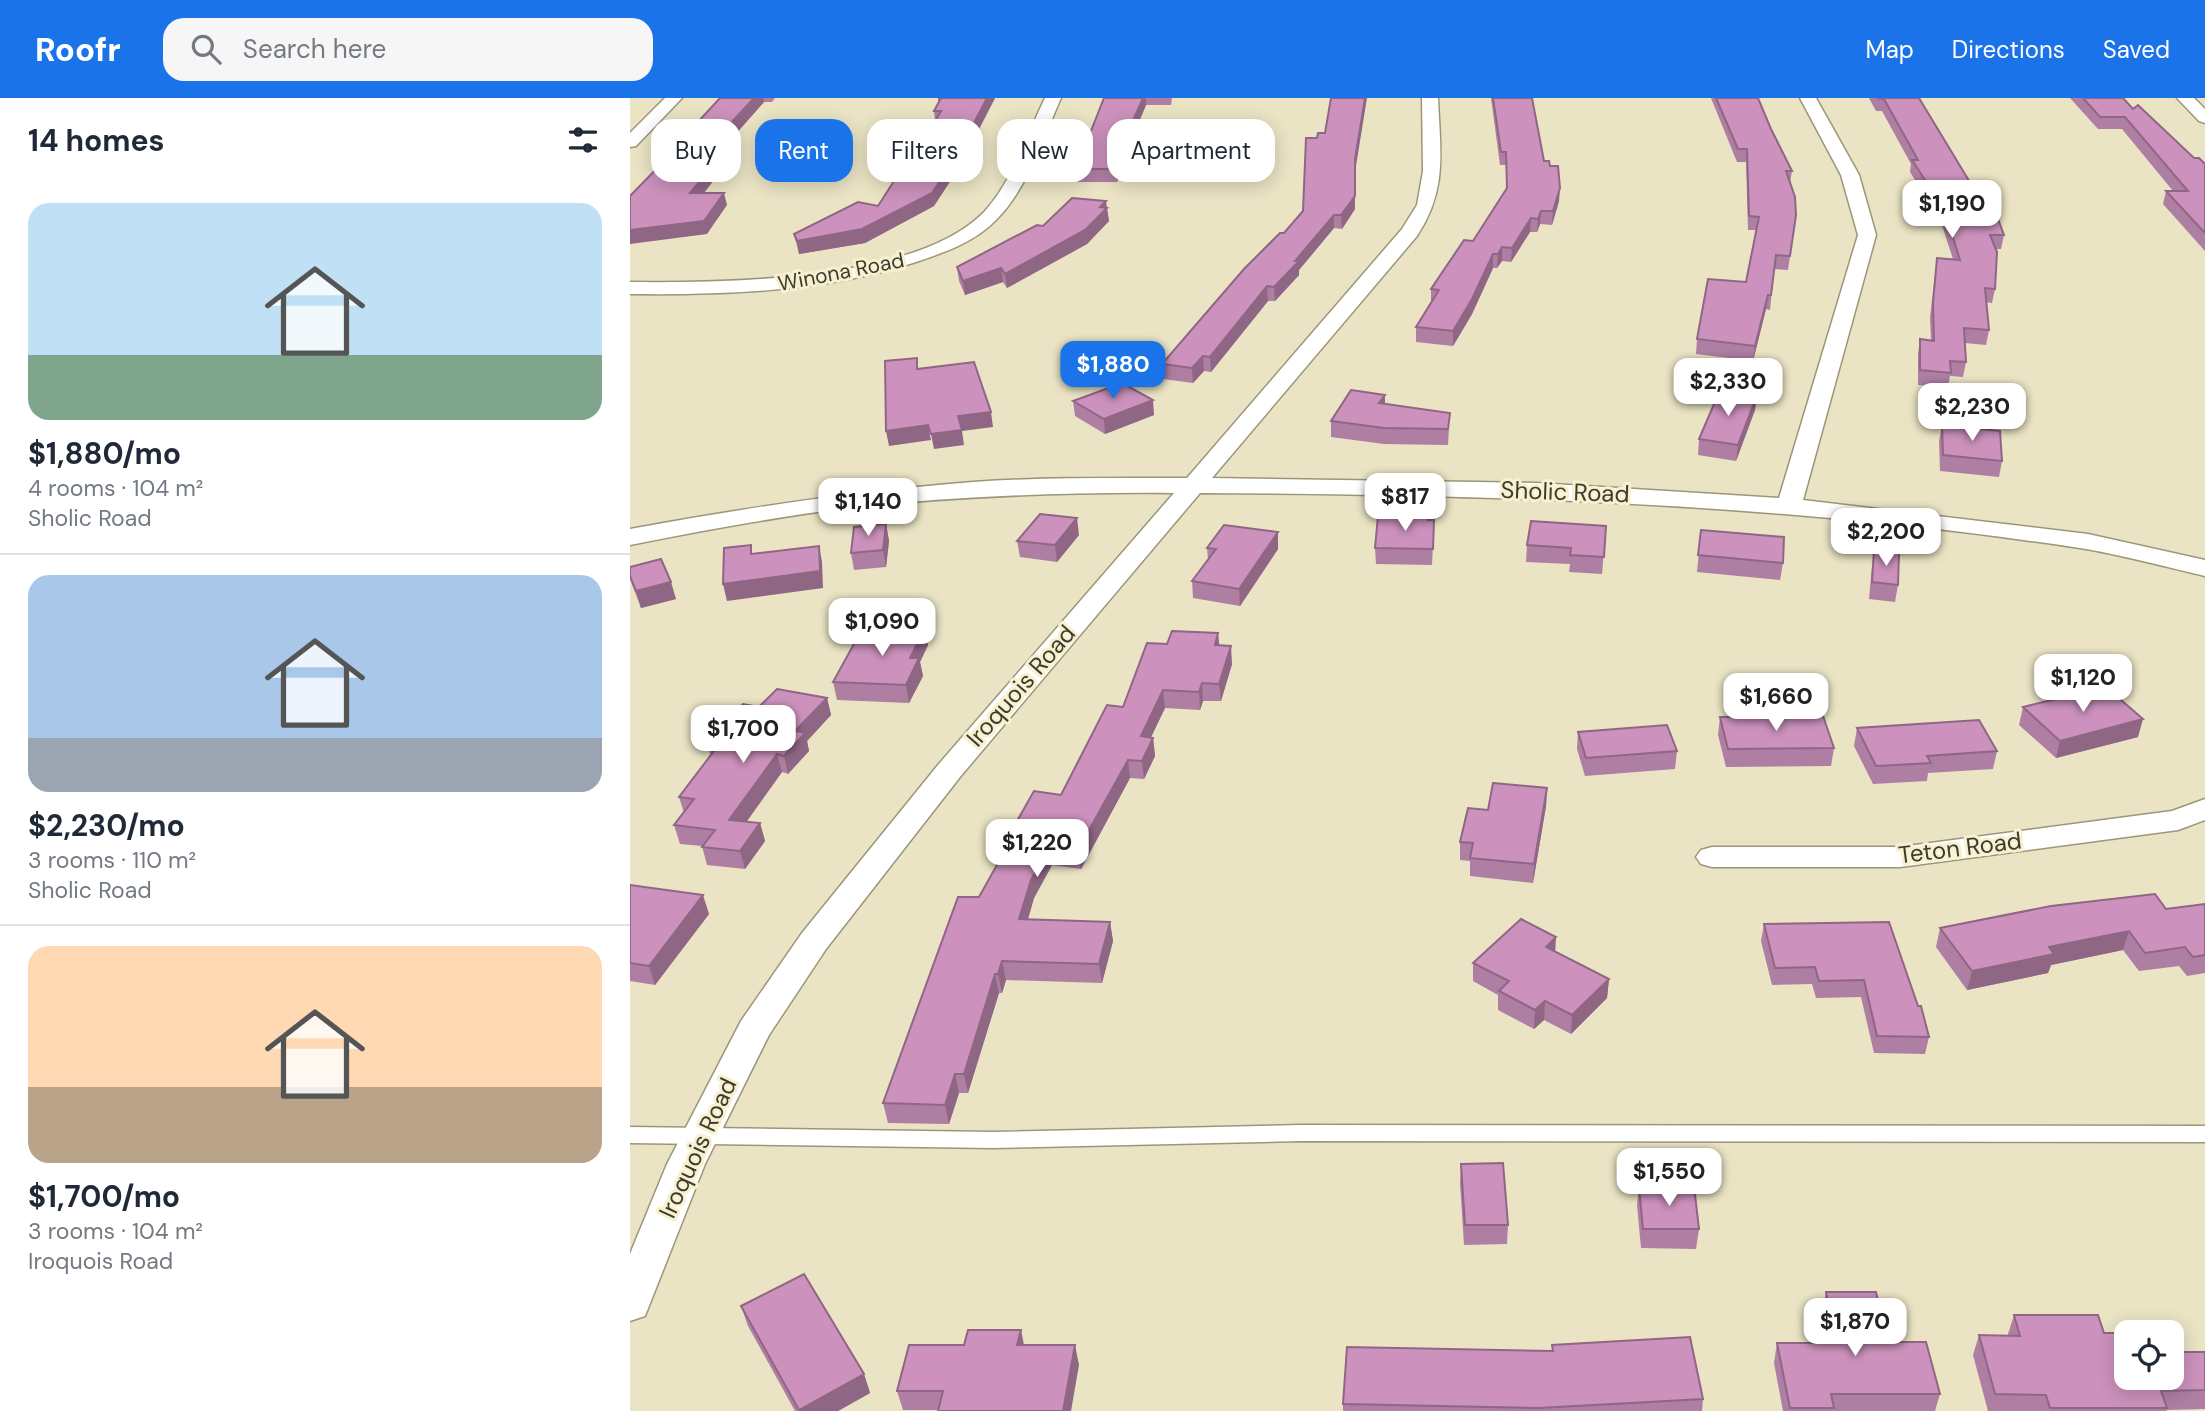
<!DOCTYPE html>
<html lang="en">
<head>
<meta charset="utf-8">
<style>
	:root { --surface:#fff; --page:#f6f6f7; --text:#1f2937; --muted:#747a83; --line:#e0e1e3; --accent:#1a73e8 }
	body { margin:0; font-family:"DM Sans",sans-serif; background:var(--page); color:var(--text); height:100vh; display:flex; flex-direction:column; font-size:26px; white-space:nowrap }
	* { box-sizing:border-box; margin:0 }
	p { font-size:23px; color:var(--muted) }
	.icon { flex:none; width:38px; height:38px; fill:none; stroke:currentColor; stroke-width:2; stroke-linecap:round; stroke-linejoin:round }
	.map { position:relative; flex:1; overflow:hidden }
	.panel { display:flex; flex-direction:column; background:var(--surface); width:630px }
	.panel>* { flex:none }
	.guide { position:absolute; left:21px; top:21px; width:665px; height:63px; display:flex; gap:14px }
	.buttons { position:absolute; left:1484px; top:1222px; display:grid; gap:14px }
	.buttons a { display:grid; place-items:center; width:70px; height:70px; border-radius:14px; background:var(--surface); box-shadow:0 4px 18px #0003; font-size:35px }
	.price { position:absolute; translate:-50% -60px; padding:0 16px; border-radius:14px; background:#fff; color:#222; font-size:23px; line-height:46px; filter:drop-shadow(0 2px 4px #0008) }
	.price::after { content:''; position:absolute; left:50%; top:42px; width:21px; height:16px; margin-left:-10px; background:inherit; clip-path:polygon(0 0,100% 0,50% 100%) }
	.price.current { background:var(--accent); color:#fff }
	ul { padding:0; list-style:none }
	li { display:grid; align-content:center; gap:14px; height:371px; padding:0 28px }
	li+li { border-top:2px solid var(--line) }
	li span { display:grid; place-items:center; height:217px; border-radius:21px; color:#555 }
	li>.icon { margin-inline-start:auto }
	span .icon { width:126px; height:126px; fill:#fffc; stroke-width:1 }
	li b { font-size:30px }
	h2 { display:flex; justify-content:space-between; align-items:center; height:84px; padding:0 28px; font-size:30px }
	.chip { padding:0 24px; border-radius:21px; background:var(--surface); box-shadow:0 4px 18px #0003; font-size:24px; line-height:63px }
	.chip.current { background:var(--accent); color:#fff }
	header { display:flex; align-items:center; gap:42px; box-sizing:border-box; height:98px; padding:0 35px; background:var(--accent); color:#fff }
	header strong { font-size:33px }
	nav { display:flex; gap:38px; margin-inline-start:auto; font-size:24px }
	.search { width:490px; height:63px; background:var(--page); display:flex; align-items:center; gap:18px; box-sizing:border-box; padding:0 24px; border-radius:21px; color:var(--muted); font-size:26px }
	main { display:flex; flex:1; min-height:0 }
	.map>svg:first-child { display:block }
</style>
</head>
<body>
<header>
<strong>Roofr</strong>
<div class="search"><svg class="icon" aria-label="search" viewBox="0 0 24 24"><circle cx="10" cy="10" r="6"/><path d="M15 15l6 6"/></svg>Search here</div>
<nav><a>Map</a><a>Directions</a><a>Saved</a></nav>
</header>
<main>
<section class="panel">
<h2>14 homes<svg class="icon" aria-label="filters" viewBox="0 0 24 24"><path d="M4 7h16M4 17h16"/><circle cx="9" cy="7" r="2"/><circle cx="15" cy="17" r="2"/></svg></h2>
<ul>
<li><span style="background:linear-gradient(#bfe0f5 70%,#7fa58c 0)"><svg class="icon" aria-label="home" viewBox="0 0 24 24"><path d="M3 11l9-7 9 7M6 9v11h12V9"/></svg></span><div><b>$1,880/mo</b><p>4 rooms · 104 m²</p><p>Sholic Road</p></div></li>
<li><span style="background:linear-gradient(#a9c7e8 75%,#9aa5b1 0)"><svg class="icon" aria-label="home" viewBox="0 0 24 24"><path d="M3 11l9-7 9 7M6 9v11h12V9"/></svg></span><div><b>$2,230/mo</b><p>3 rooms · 110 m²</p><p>Sholic Road</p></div></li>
<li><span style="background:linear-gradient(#ffd9b3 65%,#b9a48a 0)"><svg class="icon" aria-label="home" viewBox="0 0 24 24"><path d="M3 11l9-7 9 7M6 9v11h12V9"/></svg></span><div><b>$1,700/mo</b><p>3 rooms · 104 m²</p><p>Iroquois Road</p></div></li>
</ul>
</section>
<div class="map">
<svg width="1575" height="1313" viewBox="0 0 1575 1313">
	<rect width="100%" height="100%" fill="#eae4c4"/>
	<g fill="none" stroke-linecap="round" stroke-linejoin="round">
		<defs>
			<path id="service" d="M670 1027 1575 1028V1044L670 1043 363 1050 0 1045V1029L363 1034Z"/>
			<g id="minor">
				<path d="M35 0H52L6 48 0 49V35Z"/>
				<path d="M415 0H431C413 40 398 90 366 122 345 144 313 155 286 164 193 194 97 197 0 196V184C92 185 288 184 355 113 383 82 397 37 415 0Z"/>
				<path d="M792 0H808C810 53 818 91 787 138L582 380 907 385 1149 400 1228 137 1211 77 1170 0H1186L1229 77 1246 137 1173 402 1458 436 1575 462V478C1536 469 1496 458 1456 451 1163 406 866 396 570 395L330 679 196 851 139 937 75 1066 15 1218 0 1223V1156L37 1066 111 923 172 835 308 667 544 395C438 394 332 398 226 409 150 418 75 432 0 447V431C114 410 227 393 343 384 414 379 486 380 557 380L772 131 787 107 793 73Z"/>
				<path d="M1547 0H1564L1575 11V25L1569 23Z"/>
				<path d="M1575 701V722L1548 732 1270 769H1082L1071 766 1066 759 1071 752 1082 749H1270L1542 713Z"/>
			</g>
		</defs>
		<use href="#service" stroke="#9c9678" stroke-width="3"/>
		<use href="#minor" stroke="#9c9678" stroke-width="3"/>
		<use href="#service" fill="#fff" fill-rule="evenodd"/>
		<use href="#minor" fill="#fff" fill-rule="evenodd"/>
	</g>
	<g fill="#af7ea3">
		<path d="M90 0H145L142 4H134L103 39 69 38 66 26Z"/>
		<path d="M308 0H365L330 68 304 108 235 145 169 156 164 136 248 108 278 69 305 23 304 13 308 5Z"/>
		<path d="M474 0H542L541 7H516L503 38H500L487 84H448L446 71Z"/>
		<path d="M861 0H902L914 63 920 68 929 103 922 127 910 126 907 134H900L881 164 872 163 867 170H863L842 216 823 248 786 244V229L801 204V191L843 143 877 91 876 67H870Z"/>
		<path d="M1081 0H1128L1141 31 1162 73 1160 85 1166 117 1158 172 1144 171 1140 212 1136 211 1123 263 1066 256 1067 241 1116 184 1126 132H1118L1116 64H1107Z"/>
		<path d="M1239 0H1289L1347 96 1374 137 1371 151H1365V191L1362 205 1356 204 1359 232 1356 247 1335 245 1336 264 1333 279 1320 278 1318 290 1288 287V256L1290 241 1301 242 1300 219 1307 160 1323 161 1311 124 1280 74 1281 66 1252 13H1246Z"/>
		<path d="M1440 0H1493L1503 11 1564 60 1575 66V153L1533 106 1536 93H1543L1492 31H1468Z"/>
		<path d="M725 74V111L712 131 704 130 669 172V177L645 203H638L581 274 574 273 563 285 533 281 532 266 654 135 673 113Z"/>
		<path d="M476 110 479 123 457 146 377 190 373 184 335 197 329 183 327 169 413 128Z"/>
		<path d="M1127 297 1125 312 1106 363 1068 357 1069 341Z"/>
		<path d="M443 303 524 317 475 336 445 318Z"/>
		<path d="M701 323 819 330 818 347 754 346 701 339Z"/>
		<path d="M1312 327 1372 363 1369 379 1310 373 1309 343Z"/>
		<path d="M798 422H804L802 467 746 466 745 450Z"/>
		<path d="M256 426 259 443 256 469 224 472 221 455Z"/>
		<path d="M976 428 972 476 939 474 940 466 896 464 897 447Z"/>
		<path d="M1071 432 1153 465 1150 482 1067 474Z"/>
		<path d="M449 437 427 464 390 459 387 443Z"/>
		<path d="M577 450 648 451 610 508 563 500 562 483 578 462Z"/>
		<path d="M1244 452 1268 487 1265 504 1239 501 1242 468Z"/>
		<path d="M0 469 46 501 11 510 0 481Z"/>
		<path d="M298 547 290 564 293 578 279 605 207 602 203 584Z"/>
		<path d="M589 548 602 566 591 603H573L570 612 535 610 521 639 523 640 525 658 514 681 500 680 451 771 422 767 404 800 398 822 480 824 483 843 472 885 376 882 372 895H369L338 995H329L319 1026 258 1025 253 1005 349 799 379 746 378 739 431 697 493 609Z"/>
		<path d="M197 600 201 617 177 643 179 653 158 676 152 674 116 724 130 725 135 743 115 771 77 767 72 748 50 746 44 727 54 715 49 699 81 658 76 643 129 609Z"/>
		<path d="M1393 609 1508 639 1426 660 1389 627Z"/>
		<path d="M1090 619 1204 650 1201 668 1096 669 1088 637Z"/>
		<path d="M1227 630 1367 653 1363 671 1298 675 1297 683 1243 686 1224 648Z"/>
		<path d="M948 634 1047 653 1045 671 955 678 947 651Z"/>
		<path d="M917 690 916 708 903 785 840 778V763L830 762V744L858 712Z"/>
		<path d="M0 787 79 816 25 887 0 883Z"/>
		<path d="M1575 806V875L1557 878 1549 868 1509 873 1493 852 1421 867 1418 875 1337 892 1306 849 1310 830 1536 811Z"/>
		<path d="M1259 824 1299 939 1295 956 1244 955 1231 899 1186 900 1182 886 1142 887 1131 843 1134 826Z"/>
		<path d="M926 854 979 881 977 900 941 936 914 922 904 931 868 912V897L843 883V865Z"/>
		<path d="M831 1066 878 1127 877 1146 834 1147 830 1085Z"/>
		<path d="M1009 1088 1069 1131 1066 1151 1011 1150 1007 1107Z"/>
		<path d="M1196 1194 1258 1244 1310 1296 1305 1313H1153L1144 1265 1147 1245H1199L1192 1214Z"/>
		<path d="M111 1208 234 1276 240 1295 208 1313H165L118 1228Z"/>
		<path d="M1384 1217 1474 1235 1496 1279 1575 1254V1311L1537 1312 1536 1313H1358L1343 1257 1349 1237 1378 1238V1236Z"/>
		<path d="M394 1247 449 1267 308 1312H273L267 1293Z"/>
		<path d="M922 1247 1073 1301 1072 1313H713V1306L922 1253Z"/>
	</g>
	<g fill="#8f6684">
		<path d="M124 0H133L134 4 103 39 100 26Z"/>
		<path d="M357 0H365L330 68 304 108 235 145 169 156 167 143 232 131Z"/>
		<path d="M513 0H516V7L503 38 502 25Z"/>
		<path d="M735 0H737L725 74V111L712 131 711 117 725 61Z"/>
		<path d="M499 25 500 38 487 84 486 71Z"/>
		<path d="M89 60 91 73 64 108 60 95Z"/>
		<path d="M930 90 929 103 922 127 923 113Z"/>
		<path d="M94 95 97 107 77 136 0 146V132Z"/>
		<path d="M476 103 479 123 457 146 377 190 375 176 470 109Z"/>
		<path d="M911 113 910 126 907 134 908 121Z"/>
		<path d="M704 117V130L669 172V177L645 203 644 189Z"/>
		<path d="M901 120 900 134 881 164 882 150Z"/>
		<path d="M872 149V163L867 170 868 156Z"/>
		<path d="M863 156V170L842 216 823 248V233Z"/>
		<path d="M371 170 373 184 335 197 333 183Z"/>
		<path d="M637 188 638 203 581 274 580 259Z"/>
		<path d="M1138 197 1136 211 1123 263 1125 248Z"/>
		<path d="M573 258 574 273 563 285 562 270Z"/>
		<path d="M755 297V312L749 305Z"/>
		<path d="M1127 297 1125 312 1106 363 1108 347Z"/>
		<path d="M523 302 524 317 475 336 474 321Z"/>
		<path d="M361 314 363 329 332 333 334 347 304 351 301 336 328 318Z"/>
		<path d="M298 327 301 342 259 348 256 333Z"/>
		<path d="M447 420 449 437 427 464 425 447Z"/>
		<path d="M256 426 259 443 256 469 253 452Z"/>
		<path d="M648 434V451L610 508 609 491Z"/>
		<path d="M189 448 192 464 193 490 97 503 93 486Z"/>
		<path d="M41 484 46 501 11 510 6 493Z"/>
		<path d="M295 530 298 547 290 564 293 578 279 605 276 587 280 560Z"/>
		<path d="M588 535 590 553 585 547Z"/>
		<path d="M601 548 602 566 591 603 589 586Z"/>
		<path d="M572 585 573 603 570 612 569 594Z"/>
		<path d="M533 592 535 610 513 656 511 638Z"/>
		<path d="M197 600 201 617 177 643 179 653 158 676 154 658 165 633Z"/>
		<path d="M1513 621 1508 639 1426 660 1430 643Z"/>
		<path d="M523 640 525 658 514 681 512 663Z"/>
		<path d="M147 656 152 674 105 740 99 722Z"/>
		<path d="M498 662 500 680 451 771 448 752Z"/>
		<path d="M917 690 916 708 903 785 904 766Z"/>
		<path d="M130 725 135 743 115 771 110 753Z"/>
		<path d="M420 748 422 767 404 800 392 840 389 821 401 782Z"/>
		<path d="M73 797 79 816 25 887 19 868Z"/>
		<path d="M480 824 483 843 472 885 469 866Z"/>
		<path d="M1499 833 1493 852 1421 867 1418 875 1337 892 1342 873 1419 849Z"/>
		<path d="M926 839 925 858 916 849Z"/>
		<path d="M372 863 376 882 372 895 368 876Z"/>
		<path d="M365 876 369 895 338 995 334 976Z"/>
		<path d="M979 881 977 900 941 936 942 917Z"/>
		<path d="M915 903 914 922 904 931 905 912Z"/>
		<path d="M325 976 329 995 319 1026 315 1007Z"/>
		<path d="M391 1232 395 1252 387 1247Z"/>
		<path d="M445 1247 449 1267 441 1313H433Z"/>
		<path d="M234 1276 240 1295 208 1313H169V1312Z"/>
	</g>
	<g fill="#cc92bd" stroke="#8f6684" stroke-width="2">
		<path d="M90 0H124L100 26H66Z"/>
		<path d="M308 0H357L328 55 302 95 232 131 167 143 164 136 228 104 248 108 273 69H278L311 13H304L311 0Z"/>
		<path d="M474 0H513L502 25H499L486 71H446Z"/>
		<path d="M701 0H735L725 61V98L711 117H704L665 163H669L644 189 637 188 580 259 573 258 562 270 532 266 614 171 650 135H654L673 113 676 40H687L688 35H695Z"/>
		<path d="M863 0H902L914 63H919L920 68H928L930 90 923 113H911L908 121 901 120 882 150 872 149 868 156H863L842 201 823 233 786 229 809 192 801 191 834 142 843 143 877 90 876 54H871Z"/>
		<path d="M1086 0H1128L1141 31 1162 73H1156L1165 99 1166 117 1160 158 1146 157 1141 197H1138L1125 248 1067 241 1078 181 1116 184 1129 119 1119 118 1117 51H1108Z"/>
		<path d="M1247 0H1289L1347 96H1351L1360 110H1364L1374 137H1360L1367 154 1365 191 1355 190 1359 232 1334 230 1336 264 1320 263 1321 275 1290 272V241L1304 243 1303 205 1307 160 1330 162 1314 111 1282 62H1288L1254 1Z"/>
		<path d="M1453 0H1493L1503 11 1508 7 1564 60H1569L1575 66V135L1536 93H1558L1495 19H1470Z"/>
		<path d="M37 60H89L60 95H94L74 123 0 132V98Z"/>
		<path d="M442 100 476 103 470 109 477 110 455 132 375 176 371 170 333 183 327 169 407 127 413 128Z"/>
		<path d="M287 260V271L344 264 361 314 328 318 332 332 301 336 298 327 256 333 255 263Z"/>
		<path d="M492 285 523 302 474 321 443 303Z"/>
		<path d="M721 292 755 297 749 305 820 315 818 331 754 330 701 323Z"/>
		<path d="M1090 292 1127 297 1108 347 1069 341Z"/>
		<path d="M1312 327 1370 333 1372 363 1313 357Z"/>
		<path d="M410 416 447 420 425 447 387 443Z"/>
		<path d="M748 418H798V422H804L803 451 745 450Z"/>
		<path d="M901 423 976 428 974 459 940 457 941 450 897 447Z"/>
		<path d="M256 426 253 452 221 455 224 429Z"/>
		<path d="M594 427 648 434 609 491 562 483 586 451 577 450Z"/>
		<path d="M1071 432 1154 439 1153 465 1068 457Z"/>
		<path d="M121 447V456L189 448 190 473 93 486 94 450Z"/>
		<path d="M1244 452 1269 455 1268 487 1242 484Z"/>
		<path d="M31 461 41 484 6 493 0 478V469Z"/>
		<path d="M249 528 295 530 280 560H289L276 587 203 584 225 544 240 545Z"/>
		<path d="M542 533 588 535 585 547 601 548 589 586 572 585 569 594 533 592 511 638 523 640 512 663 498 662 448 752 420 748 401 782 389 821 480 824 469 866 372 863 368 876H365L334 976H325L315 1007 253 1005 328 799H349L382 740 378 739 404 693 431 697 477 607 493 609 517 545 537 546Z"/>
		<path d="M1476 589 1513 621 1430 643 1393 609Z"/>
		<path d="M147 591 197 600 165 633 175 635 154 658 147 656 99 722 130 725 110 753 72 749 85 732 44 727 64 701 49 699 90 645 76 643 113 606 129 609Z"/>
		<path d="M1193 618 1204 650 1098 651 1090 619Z"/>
		<path d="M1349 622 1367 653 1297 658 1301 665 1246 668 1227 630Z"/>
		<path d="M1037 627 1047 653 956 660 948 634Z"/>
		<path d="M863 685 917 690 904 766 840 760 843 745 830 744 838 710 858 712Z"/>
		<path d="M0 787 73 797 19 868 0 865Z"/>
		<path d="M1525 796 1536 811 1575 806V857L1563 859 1555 849 1515 855 1499 833 1419 849 1424 856 1342 873 1310 830 1421 808Z"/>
		<path d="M891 821 926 839 916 849 979 881 942 917 915 903 905 912 869 893 879 883 843 865Z"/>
		<path d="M1259 824 1288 908H1291L1299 939 1247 938 1234 882 1189 883 1185 869 1145 870 1134 826Z"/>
		<path d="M873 1065 878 1127H835L831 1066Z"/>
		<path d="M1009 1088H1064L1069 1131H1013Z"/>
		<path d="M174 1176 234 1276 169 1312 111 1208Z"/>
		<path d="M1196 1194H1246L1258 1244H1296L1310 1296H1201L1204 1310H1160L1147 1245H1207Z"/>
		<path d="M1384 1217H1468L1474 1235H1496V1279H1542V1254H1575V1292L1531 1293 1537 1310H1420L1416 1297 1365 1296 1349 1237 1390 1238Z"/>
		<path d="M338 1232H391L387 1247H445L433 1313H308L313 1293H267L279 1247H334Z"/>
		<path d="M1060 1239 1073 1301 909 1310 713 1306 717 1249 923 1253 922 1247Z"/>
	</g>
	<g text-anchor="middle" stroke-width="6" stroke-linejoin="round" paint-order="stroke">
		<g font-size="21" fill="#3e3c2f" stroke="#f7f1d0">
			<text transform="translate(211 174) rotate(-11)" y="7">Winona Road</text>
		</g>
		<g font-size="24" fill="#3e3c2f" stroke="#f7f1d0">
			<text transform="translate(935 394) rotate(2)" y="8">Sholic Road</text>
			<text transform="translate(391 588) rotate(-49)" y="8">Iroquois Road</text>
			<text transform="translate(1330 750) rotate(-7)" y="8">Teton Road</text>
			<text transform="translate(68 1050) rotate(-65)" y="8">Iroquois Road</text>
		</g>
	</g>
</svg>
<div class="buttons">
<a><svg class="icon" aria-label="locate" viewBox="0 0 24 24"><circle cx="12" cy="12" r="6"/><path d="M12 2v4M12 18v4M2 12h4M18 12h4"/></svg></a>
</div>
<b class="price" style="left:1322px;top:142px">$1,190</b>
<b class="price current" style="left:483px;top:303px">$1,880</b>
<b class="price" style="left:1098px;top:320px">$2,330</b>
<b class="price" style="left:1342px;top:345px">$2,230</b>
<b class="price" style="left:775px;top:435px">$817</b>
<b class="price" style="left:238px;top:440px">$1,140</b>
<b class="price" style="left:1256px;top:470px">$2,200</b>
<b class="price" style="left:252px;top:560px">$1,090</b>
<b class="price" style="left:1453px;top:616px">$1,120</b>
<b class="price" style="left:1146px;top:635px">$1,660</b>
<b class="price" style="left:113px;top:667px">$1,700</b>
<b class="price" style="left:407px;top:781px">$1,220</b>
<b class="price" style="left:1039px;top:1110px">$1,550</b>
<b class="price" style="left:1225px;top:1260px">$1,870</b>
<div class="guide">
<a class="chip">Buy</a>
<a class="chip current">Rent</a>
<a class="chip">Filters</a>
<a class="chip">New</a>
<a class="chip">Apartment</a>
</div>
</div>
</main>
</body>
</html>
